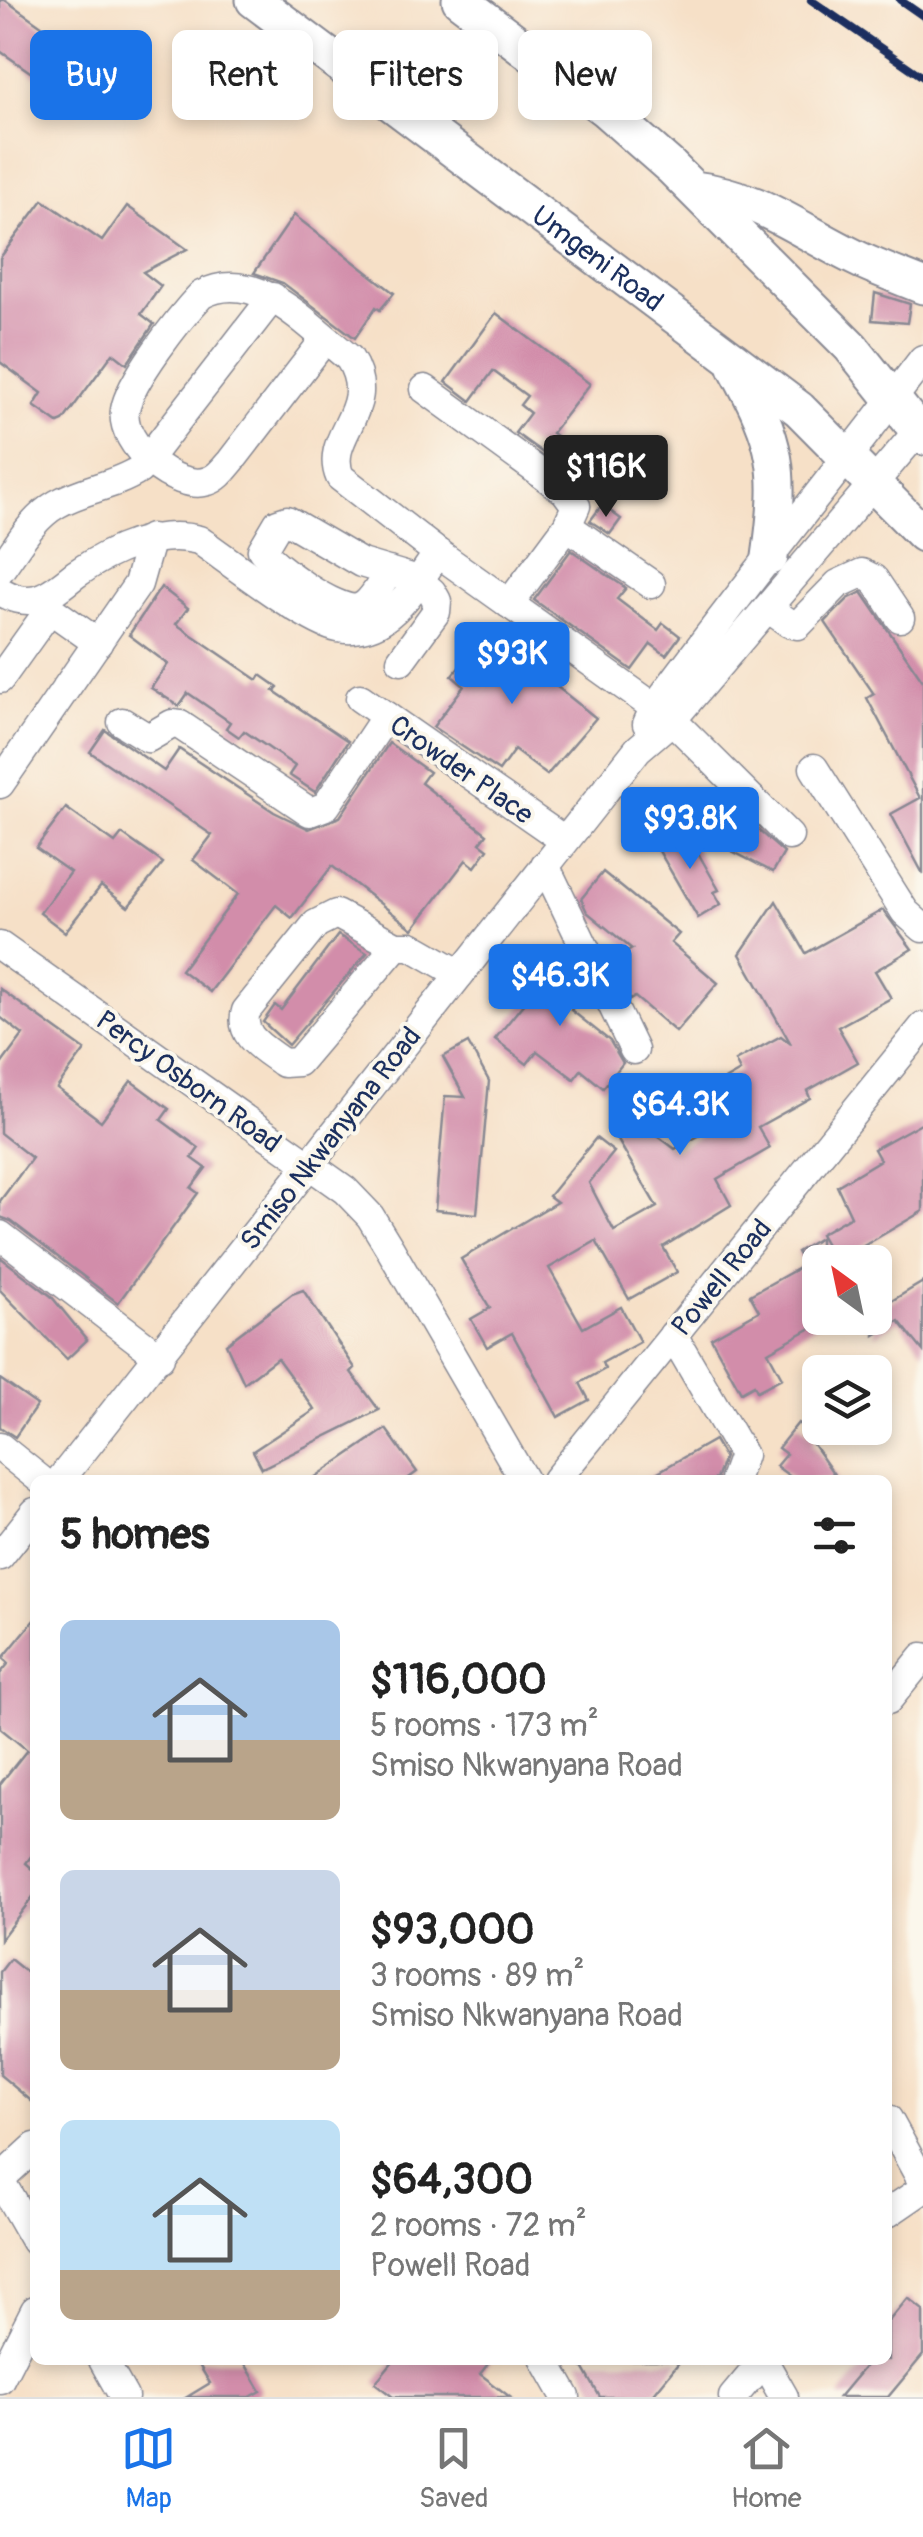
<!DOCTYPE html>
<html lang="en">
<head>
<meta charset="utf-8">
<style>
	:root { --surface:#fff; --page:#f2f2f2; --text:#222; --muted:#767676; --line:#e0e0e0; --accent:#1a73e8 }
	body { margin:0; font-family:Pangolin,sans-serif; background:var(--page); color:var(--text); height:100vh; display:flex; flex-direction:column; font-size:38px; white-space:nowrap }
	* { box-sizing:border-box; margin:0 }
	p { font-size:32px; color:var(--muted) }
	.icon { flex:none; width:55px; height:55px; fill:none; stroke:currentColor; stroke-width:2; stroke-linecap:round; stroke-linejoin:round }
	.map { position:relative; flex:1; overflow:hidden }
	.panel { position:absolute; left:30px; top:1475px; width:862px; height:890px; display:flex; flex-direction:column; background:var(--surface); border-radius:15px; box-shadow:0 5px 15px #0003 }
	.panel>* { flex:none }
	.top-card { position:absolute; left:30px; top:30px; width:865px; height:90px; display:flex; gap:20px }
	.needle { width:65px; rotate:327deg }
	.fabs { position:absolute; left:802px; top:1245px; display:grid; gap:20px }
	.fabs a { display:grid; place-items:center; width:90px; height:90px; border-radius:15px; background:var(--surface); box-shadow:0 5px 15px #0003; font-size:50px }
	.price { position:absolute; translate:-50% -85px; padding:0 22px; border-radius:10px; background:var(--accent); color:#fff; font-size:32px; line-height:65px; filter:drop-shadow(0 2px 5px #0008) }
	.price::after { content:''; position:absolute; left:50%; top:60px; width:30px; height:22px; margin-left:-15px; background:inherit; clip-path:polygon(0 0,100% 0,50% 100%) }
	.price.active { background:#222; color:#fff }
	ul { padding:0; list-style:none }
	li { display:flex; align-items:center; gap:30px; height:250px; padding:0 30px }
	li span { display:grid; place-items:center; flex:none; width:280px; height:200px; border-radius:15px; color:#555 }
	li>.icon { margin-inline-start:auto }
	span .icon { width:120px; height:120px; fill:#fffc; stroke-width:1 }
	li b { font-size:42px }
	h2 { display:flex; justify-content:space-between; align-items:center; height:120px; padding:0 30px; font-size:42px }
	.pill { padding:0 35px; border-radius:15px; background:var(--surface); box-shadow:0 5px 15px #0003; font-size:35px; line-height:90px }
	.pill.active { background:var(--accent); color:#fff }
	.tabs { display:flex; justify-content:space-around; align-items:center; height:140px; border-top:2px solid var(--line); background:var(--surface); font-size:28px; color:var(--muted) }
	.tabs a { display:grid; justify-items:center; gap:5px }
	.tabs .active { color:var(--accent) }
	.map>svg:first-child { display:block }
</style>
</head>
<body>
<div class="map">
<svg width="923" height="2397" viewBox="0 0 923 2397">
	<rect width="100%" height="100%" fill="#fbf7ec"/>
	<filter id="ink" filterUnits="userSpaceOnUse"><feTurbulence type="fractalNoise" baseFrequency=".01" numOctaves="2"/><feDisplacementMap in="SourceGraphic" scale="20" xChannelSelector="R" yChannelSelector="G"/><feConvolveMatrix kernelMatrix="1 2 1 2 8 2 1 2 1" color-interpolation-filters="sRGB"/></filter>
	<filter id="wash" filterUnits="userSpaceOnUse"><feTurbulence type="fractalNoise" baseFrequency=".0048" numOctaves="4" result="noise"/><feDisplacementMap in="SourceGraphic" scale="40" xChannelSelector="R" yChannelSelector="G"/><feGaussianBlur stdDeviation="2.25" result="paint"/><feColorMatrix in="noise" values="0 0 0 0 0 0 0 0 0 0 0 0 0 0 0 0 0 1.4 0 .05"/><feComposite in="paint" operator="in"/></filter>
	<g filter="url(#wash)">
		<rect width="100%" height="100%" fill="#f6e0c7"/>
		<g id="blocks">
			<g fill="#d28daa">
				<path d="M0 0H5L84 56 59 92 0 51Z"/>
				<path d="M43 200 102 241 127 206 187 249 143 272 161 286 141 314 154 324 127 364 113 353 63 421 58 423 34 406 42 393 0 362V258Z"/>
				<path d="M294 215 394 293 380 310 376 307 355 338 283 283 254 273Z"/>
				<path d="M875 293 910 304 907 323 872 320Z"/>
				<path d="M496 313 590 384 552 433 556 436 543 453 515 433 530 413 520 405 527 396 493 371 471 401 446 382Z"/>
				<path d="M602 505 621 519 610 534 590 521Z"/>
				<path d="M571 550 626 588 617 599 658 630 663 623 680 636 666 655 651 644 632 670 534 600Z"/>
				<path d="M161 587 188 608 176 624 258 680 261 675 278 687 274 691 348 741 315 792 289 775 295 766 244 731 239 737 226 728 230 722 188 693 179 706 151 688 168 664 129 635Z"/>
				<path d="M862 592 923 681V874L891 814 920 798 867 698 874 694 825 622 848 599Z"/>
				<path d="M510 626 542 653 531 666 596 718 547 775 514 750 499 771 433 727 464 686 452 676 490 630 499 638Z"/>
				<path d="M105 730 164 771 179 749 274 812 309 829 340 817 389 743 429 772 421 783 487 834 480 843 488 849 475 867 466 860 413 929 332 866 292 918 276 905 210 992 181 970 238 894 193 860 212 835 90 752Z"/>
				<path d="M699 799 757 829 784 853 773 872 685 827Z"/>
				<path d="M66 808 115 843 122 834 163 863 128 907 101 886 65 932 40 913 70 872 36 848Z"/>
				<path d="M684 828 719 890 714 892 721 904 698 918 655 844Z"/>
				<path d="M603 872 679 934 671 943 718 983 676 1032 635 997 630 1000 611 962 632 949 587 912 581 899Z"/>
				<path d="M776 901 806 953 883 910 912 949 875 971 891 998 838 1027 858 1062 807 1091 810 1098 758 1127 770 1148 717 1179 731 1205 663 1247 677 1272 629 1299 596 1241 549 1268 583 1328 621 1307 640 1342 602 1363 605 1369 580 1383 589 1400 558 1417 512 1333 487 1347 471 1319 490 1308 461 1259 557 1202 549 1196 596 1138 614 1152 589 1183 614 1231 657 1207 612 1130 626 1112 675 1149 711 1129 693 1098 740 1071 735 1061 781 1036 791 1044 740 954Z"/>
				<path d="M338 935 367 953 288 1045 263 1022 275 1005 281 1010Z"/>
				<path d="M562 956 574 966 586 991 571 1010 610 1041 623 1063 603 1088 581 1070 574 1079 537 1051 527 1064 495 1039Z"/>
				<path d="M0 989 85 1050 57 1088 101 1121 131 1081 169 1109 161 1120 199 1148 192 1158 206 1168 191 1188 198 1193 118 1303 11 1221 0 1217V1201L32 1158 0 1133V1066L23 1035 0 1017Z"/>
				<path d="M468 1043 489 1081 477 1214 435 1210 445 1096 465 1097 443 1057Z"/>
				<path d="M923 1122V1211L836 1262 820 1234 851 1216 837 1186 880 1160 874 1149Z"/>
				<path d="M820 1238V1323L768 1352 782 1378 757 1391 754 1385 741 1392 711 1338 759 1311 750 1295 804 1265 797 1252Z"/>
				<path d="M0 1257 51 1296 87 1340 67 1359 0 1290Z"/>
				<path d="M923 1282V1351L899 1321 875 1335V1311Z"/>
				<path d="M303 1290 355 1368 351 1372 379 1410 262 1468 253 1451 315 1410 277 1358 244 1383 226 1344 292 1294Z"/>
				<path d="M0 1379 37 1405 15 1437 0 1427Z"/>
				<path d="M798 1423 816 1438 812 1443 838 1480H795L776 1466 786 1454 778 1448Z"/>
				<path d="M386 1429 417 1472 406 1480H311Z"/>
				<path d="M714 1440 724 1457 717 1477 713 1480H644Z"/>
				<path d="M35 1619V1851L26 1863 35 1871V1894L0 1940V1784L27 1750 0 1728V1674L9 1663 3 1658Z"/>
				<path d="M10 1959 35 1979V2104L0 2075V1972Z"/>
				<path d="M908 2298 923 2310V2355L888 2397H839L870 2360H888V2322Z"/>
				<path d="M196 2360H243L261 2391 250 2397H187L210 2383Z"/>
				<path d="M394 2360H491L480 2374 510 2397H393L375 2383Z"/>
				<path d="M579 2360H681L651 2397H600Z"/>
			</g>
		</g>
	</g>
	<g filter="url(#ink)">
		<use href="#blocks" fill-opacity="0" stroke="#888892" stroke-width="2.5"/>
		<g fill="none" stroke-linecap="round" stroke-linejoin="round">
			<defs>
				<g id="minor">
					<path d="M325 339 231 461C225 468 218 478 208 481 176 492 119 444 125 410 129 382 180 317 201 295 256 265 308 326 349 358 382 410 322 435 340 477L438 553 672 720 789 836"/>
					<path d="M425 389 565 491 576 506 567 526 509 604"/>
					<path d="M567 526 651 584"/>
					<path d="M0 570C17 547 32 518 57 504 83 489 114 486 139 470L273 297"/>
					<path d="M389 571C381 583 372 604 358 608 337 613 273 566 262 550L278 523 287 520 361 563 418 580 432 592 437 601 436 612 401 660"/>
					<path d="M0 591C12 598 23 602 37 599 51 595 64 583 76 574 110 550 157 529 199 540 228 560 309 623 338 628 353 631 370 628 383 619 406 604 422 575 438 553"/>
					<path d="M40 598 50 609 98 643"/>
					<path d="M768 608 789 623 798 625 838 584 862 573 874 579 900 618"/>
					<path d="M0 679 50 609"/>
					<path d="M360 698 564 840"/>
					<path d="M122 722 148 738 172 724 180 725 310 812 326 806 386 716"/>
					<path d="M647 724 654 708C741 590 834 476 923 359"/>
					<path d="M814 768 905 912 923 928"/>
					<path d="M0 784 138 584 151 538"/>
					<path d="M545 865 634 1050"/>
					<path d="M0 946 345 1190 370 1216 389 1247 524 1480"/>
					<path d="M396 946 298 1062 283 1063C265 1049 238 1037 246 1011L316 924 336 914 396 946H411L460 974"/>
					<path d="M0 1235 160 1357"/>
					<path d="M673 1335 743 1455 734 1480"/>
					<path d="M0 1447 41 1480"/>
					<path d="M60 1480 638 749 672 720 923 425"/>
					<path d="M556 1480 923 1027"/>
					<path d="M0 1556 35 1512"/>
					<path d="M888 1700 923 1657"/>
					<path d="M888 2119 923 2183"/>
					<path d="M0 2179 35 2147"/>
					<path d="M0 2180 35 2241"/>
					<path d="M888 2213 923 2189"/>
					<path d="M103 2360 124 2397"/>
					<path d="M545 2360 566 2397"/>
					<path d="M763 2360 784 2397"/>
					<path d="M0 2379 35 2310"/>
					<path d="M733 2397 764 2360"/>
				</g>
				<g id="major">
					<path id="s1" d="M254 0 799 409 923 534"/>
					<path d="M460 0 606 110 671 167 851 347 923 437"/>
					<path d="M694 189C761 197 799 231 858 259 879 269 901 277 923 286"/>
					<path d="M736 367C779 444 782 470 770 557"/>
				</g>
			</defs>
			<use href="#minor" stroke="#888892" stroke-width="31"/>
			<use href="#major" stroke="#888892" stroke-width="39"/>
			<use href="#minor" stroke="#fff" stroke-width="28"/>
			<use href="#major" stroke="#fff" stroke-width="35"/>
			<g stroke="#1b2f5e" stroke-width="8">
				<path d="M811 0 923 77"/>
				<path d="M900 0 923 16"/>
			</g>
		</g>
	</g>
	<g text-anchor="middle" stroke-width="8" stroke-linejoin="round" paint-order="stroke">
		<g font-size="28" fill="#1b2f5e" stroke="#fbf7ec">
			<text dy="10" stroke="none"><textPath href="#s1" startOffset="430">Umgeni Road</textPath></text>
			<text transform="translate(462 769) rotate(35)" y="10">Crowder Place</text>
			<text transform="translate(189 1081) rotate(36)" y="10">Percy Osborn Road</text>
			<text transform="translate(330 1138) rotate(-52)" y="10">Smiso Nkwanyana Road</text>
			<text transform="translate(721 1277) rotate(-51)" y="10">Powell Road</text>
		</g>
	</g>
</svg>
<div class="fabs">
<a><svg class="needle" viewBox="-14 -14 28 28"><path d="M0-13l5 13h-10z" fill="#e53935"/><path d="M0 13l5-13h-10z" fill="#767676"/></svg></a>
<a><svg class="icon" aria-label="layers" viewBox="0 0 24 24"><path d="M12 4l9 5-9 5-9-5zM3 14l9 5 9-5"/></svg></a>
</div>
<b class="price active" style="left:606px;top:520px">$116K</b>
<b class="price" style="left:512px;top:707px">$93K</b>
<b class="price" style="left:690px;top:872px">$93.8K</b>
<b class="price" style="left:560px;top:1029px">$46.3K</b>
<b class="price" style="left:680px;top:1158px">$64.3K</b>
<div class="top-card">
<a class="pill active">Buy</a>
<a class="pill">Rent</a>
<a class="pill">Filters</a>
<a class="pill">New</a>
</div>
<section class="panel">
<h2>5 homes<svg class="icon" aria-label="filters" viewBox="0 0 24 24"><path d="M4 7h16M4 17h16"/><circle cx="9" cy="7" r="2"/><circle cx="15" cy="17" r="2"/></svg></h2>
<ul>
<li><span style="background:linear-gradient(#a9c7e8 60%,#b9a48a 0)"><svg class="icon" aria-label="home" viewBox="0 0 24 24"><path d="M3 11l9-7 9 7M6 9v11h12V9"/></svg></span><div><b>$116,000</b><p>5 rooms · 173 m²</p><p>Smiso Nkwanyana Road</p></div></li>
<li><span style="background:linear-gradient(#c9d6e8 60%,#b9a48a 0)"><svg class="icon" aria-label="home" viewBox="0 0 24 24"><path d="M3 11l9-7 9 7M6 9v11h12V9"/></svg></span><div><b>$93,000</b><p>3 rooms · 89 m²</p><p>Smiso Nkwanyana Road</p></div></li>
<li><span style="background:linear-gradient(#bfe0f5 75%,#b9a48a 0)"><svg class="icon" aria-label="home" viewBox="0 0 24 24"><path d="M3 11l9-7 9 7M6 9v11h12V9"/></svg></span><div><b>$64,300</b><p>2 rooms · 72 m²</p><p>Powell Road</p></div></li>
</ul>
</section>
</div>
<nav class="tabs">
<a class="active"><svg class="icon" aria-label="map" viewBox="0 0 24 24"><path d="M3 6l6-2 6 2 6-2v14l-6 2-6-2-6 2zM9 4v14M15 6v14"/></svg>Map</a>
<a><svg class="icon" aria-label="saved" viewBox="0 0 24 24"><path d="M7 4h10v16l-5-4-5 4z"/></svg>Saved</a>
<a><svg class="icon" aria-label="home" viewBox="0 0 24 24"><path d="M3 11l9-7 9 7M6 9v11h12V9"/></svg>Home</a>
</nav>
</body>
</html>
